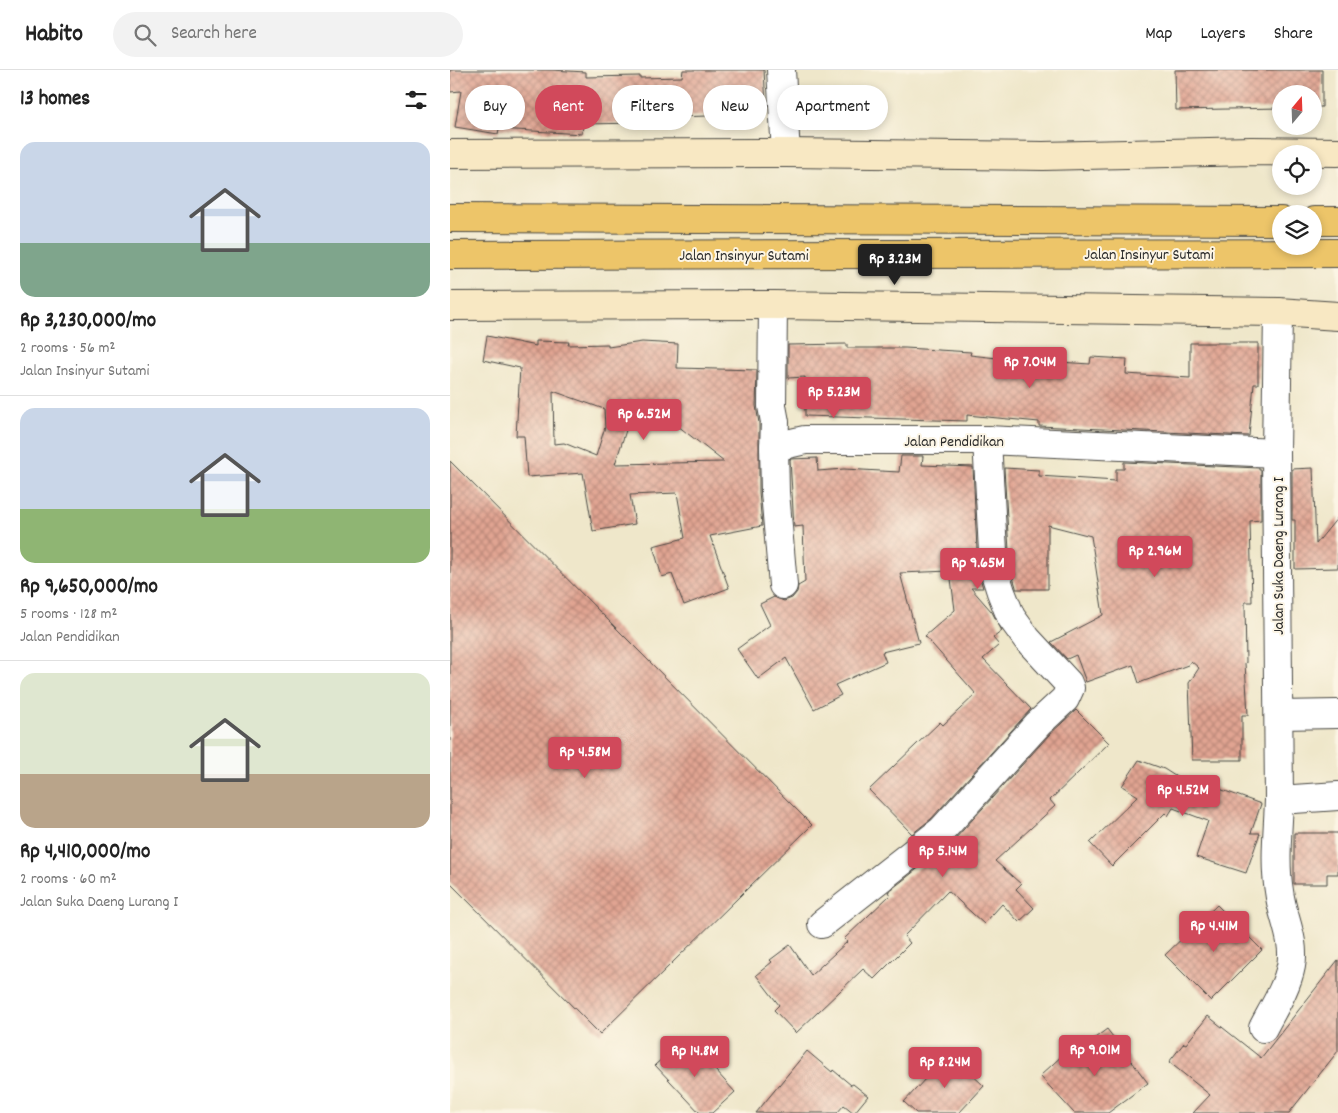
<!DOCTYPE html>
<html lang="en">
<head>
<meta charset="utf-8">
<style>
	:root { --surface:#fff; --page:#f2f2f2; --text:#222; --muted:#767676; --line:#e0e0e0; --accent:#d1495b }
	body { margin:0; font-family:Dekko,sans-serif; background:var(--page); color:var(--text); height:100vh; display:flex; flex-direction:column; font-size:19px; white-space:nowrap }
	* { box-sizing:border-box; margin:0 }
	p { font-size:16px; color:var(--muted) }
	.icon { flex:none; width:28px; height:28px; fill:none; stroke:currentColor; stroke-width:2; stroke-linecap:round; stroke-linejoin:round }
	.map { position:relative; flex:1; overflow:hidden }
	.drawer { display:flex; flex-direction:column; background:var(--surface); width:450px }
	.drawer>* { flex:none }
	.top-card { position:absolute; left:15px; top:15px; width:475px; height:45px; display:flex; gap:10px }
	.needle { width:32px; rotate:19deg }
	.buttons { position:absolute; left:822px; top:15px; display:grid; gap:10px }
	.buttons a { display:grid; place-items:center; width:50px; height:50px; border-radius:50%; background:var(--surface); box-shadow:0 2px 8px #0003; font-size:25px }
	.price { position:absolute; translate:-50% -42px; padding:0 11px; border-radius:5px; background:var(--accent); color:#fff; font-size:16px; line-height:32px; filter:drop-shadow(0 1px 2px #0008) }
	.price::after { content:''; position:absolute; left:50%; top:30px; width:15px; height:11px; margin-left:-8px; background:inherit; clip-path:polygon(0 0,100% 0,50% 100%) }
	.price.selected { background:#222; color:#fff }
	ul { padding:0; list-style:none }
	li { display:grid; align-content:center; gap:10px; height:265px; padding:0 20px }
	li+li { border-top:1px solid var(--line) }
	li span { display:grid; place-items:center; height:155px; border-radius:15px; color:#555 }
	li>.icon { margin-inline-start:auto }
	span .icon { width:90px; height:90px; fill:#fffc; stroke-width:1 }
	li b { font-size:21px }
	h2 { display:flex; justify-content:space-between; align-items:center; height:60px; padding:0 20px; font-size:21px }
	.tag { padding:0 18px; border-radius:22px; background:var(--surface); box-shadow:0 2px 8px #0003; font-size:18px; line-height:45px }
	.tag.selected { background:var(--accent); color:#fff }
	header { display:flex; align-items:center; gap:30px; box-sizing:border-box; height:70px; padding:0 25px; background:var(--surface); border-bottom:1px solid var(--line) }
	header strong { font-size:24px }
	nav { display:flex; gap:28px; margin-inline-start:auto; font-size:18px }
	.search { width:350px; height:45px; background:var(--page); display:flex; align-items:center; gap:12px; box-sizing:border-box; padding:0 18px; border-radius:28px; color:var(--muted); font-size:19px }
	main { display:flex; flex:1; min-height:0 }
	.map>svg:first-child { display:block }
</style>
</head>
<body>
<header>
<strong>Habito</strong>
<div class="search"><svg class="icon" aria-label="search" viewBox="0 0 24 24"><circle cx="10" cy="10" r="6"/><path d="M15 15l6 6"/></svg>Search here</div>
<nav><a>Map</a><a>Layers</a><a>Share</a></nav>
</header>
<main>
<section class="drawer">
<h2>13 homes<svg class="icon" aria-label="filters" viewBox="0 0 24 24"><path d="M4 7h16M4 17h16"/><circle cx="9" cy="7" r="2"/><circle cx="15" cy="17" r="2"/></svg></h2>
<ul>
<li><span style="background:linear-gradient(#c9d6e8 65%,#7fa58c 0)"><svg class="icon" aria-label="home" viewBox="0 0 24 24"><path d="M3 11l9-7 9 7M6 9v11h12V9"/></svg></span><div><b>Rp 3,230,000/mo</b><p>2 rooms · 56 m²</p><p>Jalan Insinyur Sutami</p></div></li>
<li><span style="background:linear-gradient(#c9d6e8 65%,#8fb573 0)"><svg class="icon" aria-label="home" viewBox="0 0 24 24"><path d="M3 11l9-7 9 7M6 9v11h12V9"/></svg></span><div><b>Rp 9,650,000/mo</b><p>5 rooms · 128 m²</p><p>Jalan Pendidikan</p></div></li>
<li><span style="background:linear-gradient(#dfe7d0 65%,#b9a48a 0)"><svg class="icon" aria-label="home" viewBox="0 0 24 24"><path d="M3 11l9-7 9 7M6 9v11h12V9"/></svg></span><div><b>Rp 4,410,000/mo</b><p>2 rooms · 60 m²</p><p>Jalan Suka Daeng Lurang I</p></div></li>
</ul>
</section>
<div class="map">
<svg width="888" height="1043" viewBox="0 0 888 1043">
	<defs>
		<pattern id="building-cross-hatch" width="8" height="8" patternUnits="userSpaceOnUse" patternTransform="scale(1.25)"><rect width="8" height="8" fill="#e1a492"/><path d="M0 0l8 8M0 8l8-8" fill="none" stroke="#b78677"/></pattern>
	</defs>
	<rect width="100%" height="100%" fill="#fcf5e5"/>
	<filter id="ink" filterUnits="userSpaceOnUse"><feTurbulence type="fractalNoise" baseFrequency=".02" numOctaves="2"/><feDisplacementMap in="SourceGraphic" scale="10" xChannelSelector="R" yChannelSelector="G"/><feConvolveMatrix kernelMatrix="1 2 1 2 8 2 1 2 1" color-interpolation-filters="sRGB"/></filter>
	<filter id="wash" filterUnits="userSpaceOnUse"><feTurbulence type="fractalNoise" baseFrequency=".0096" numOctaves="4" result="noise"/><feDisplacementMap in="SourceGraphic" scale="20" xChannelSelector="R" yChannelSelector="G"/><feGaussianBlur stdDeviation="1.12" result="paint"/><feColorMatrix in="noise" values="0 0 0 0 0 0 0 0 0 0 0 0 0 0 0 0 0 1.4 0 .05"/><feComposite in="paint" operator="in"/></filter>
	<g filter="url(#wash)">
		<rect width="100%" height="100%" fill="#efe7ca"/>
		<g id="blocks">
			<g fill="url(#building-cross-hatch)" fill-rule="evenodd">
				<path d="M0 0H101L136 2V7L190 6V8L232 7 233 0H314L316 35 258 38V46L191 48 192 53 133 54 132 64 49 59 48 64 5 57 11 21 0 22Z"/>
				<path d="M725 0H872V37H864V24H831V38L726 40Z"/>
				<path d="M37 266 86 276V271L119 272 118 275 158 274V277L192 272 228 274 227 298 307 300 306 336 309 353V422L312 456 260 466 279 518 234 535 222 504 212 507 203 476 235 468 227 423 180 425 185 454 143 461 133 403 77 407 74 366H66L70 298 33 290ZM103 321 154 339 155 357 146 386 114 373 104 374ZM181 345H214L274 392 165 394Z"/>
				<path d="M740 273H808V314H804L799 366 589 356V352L517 345V351L355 346V307L338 308V275L397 274V278H455L521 282 520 285 592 293 593 291 640 294 641 287 677 289 676 304 740 308Z"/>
				<path d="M451 386H473L472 395 523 397 528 501 533 518H521L542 542 552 561 543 568 549 575 533 589 581 639 481 749 462 764 419 720 490 652 493 655 526 624 475 566 505 540 500 501 450 503 469 573 432 582 436 592 385 615 391 625 364 639 336 588 308 609 287 579 320 555 310 534 324 527 334 531 342 528 347 522 348 516 355 512 353 456 344 457 340 389 367 388 368 401 394 399 449 402Z"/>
				<path d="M0 391 362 755 150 964 0 813Z"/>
				<path d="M674 392 809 398V400H811V450L800 451 802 532H795L796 593H795L798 645H792V690H742L739 613 749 598 741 591 738 595 689 613 683 595 636 612 626 585 617 589 601 572 653 545 641 466 598 455V519H566V517L560 497 554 398 589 400V406L666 411V399H674Z"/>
				<path d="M863 398 866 474 888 447V498L845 499V450H842V399Z"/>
				<path d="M626 640 659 673 600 730 605 736 545 791 571 814 566 819 584 838 569 852 552 834 534 854 498 821 454 866 460 873 424 909 413 899 346 963 324 940 329 935 306 905 322 892 320 890 340 875 361 905 397 872 394 869 440 825 438 822 504 770 599 665Z"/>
				<path d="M689 690 714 699 742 717V709L811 734 801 763H810L796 803 746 787 758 751 723 738 718 746 715 743 662 796 640 773 688 726 672 716Z"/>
				<path d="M844 763H888V804H877V814H844Z"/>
				<path d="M767 835 812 880 761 931 715 885Z"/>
				<path d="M888 890V981L839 1043H743L760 1025 719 992 734 973 736 974 758 946 811 988Z"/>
				<path d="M657 959 698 1013 658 1043H624L590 1006 615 983 619 987Z"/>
				<path d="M236 968 285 1022 262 1043H250L205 995Z"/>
				<path d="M357 981 382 1002 383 1000 401 1015 403 1014 418 1026 404 1043 394 1035 387 1043H306Z"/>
				<path d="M499 983 534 1016 509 1043H466L454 1032Z"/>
			</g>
		</g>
	</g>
	<g filter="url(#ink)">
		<use href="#blocks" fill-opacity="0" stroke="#484743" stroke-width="1"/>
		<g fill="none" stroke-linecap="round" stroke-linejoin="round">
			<defs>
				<g id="street">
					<path d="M331 0 336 83"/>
					<path d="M323 235 322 336 325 352 324 377 355 370H537L826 383"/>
					<path d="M828 242 826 383 829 730"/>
					<path d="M324 377 325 422 333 515"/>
					<path d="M829 645 888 644"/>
					<path d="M372 854 492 760 588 654 615 629 620 618 618 613 577 569 561 547 551 522 544 500 537 370"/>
					<path d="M813 958C823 939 837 917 841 896 846 870 832 847 829 821 824 792 828 760 829 730L888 726"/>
				</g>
				<g id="secondary">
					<path d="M0 84 336 83 593 86 801 81 888 82"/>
					<path d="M0 236 323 235 828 242 888 246"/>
				</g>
				<g id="highway">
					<path d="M0 148 831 151"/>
					<path d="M864 151H888"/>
					<path d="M0 185 888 183"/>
				</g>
			</defs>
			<use href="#street" stroke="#484743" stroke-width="30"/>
			<use href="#secondary" stroke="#484743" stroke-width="30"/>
			<use href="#highway" stroke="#484743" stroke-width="30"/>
			<use href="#street" stroke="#fff" stroke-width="28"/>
			<use href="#secondary" stroke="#f8e8c3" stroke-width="28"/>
			<use href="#highway" stroke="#edc569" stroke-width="28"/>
		</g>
	</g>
	<g text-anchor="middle" stroke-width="4" stroke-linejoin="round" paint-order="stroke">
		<g font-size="16" fill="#2b2b2b" stroke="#fcf5e5">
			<text x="699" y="189">Jalan Insinyur Sutami</text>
			<text x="294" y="190">Jalan Insinyur Sutami</text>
			<text x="504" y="376">Jalan Pendidikan</text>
			<text transform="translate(827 486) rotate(-90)" y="6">Jalan Suka Daeng Lurang I</text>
		</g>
	</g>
</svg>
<div class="buttons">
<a><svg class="needle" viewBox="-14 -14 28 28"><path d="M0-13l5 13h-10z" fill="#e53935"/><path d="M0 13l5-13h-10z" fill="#767676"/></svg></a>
<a><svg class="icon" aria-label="locate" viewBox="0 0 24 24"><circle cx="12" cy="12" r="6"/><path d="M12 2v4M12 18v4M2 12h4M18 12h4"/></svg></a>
<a><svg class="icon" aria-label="layers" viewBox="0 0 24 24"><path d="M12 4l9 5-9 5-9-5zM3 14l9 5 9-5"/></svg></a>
</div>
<b class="price selected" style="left:445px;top:216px">Rp 3.23M</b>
<b class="price" style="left:580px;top:319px">Rp 7.04M</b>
<b class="price" style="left:384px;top:349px">Rp 5.23M</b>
<b class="price" style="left:194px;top:371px">Rp 6.52M</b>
<b class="price" style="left:705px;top:508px">Rp 2.96M</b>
<b class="price" style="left:528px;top:520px">Rp 9.65M</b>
<b class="price" style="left:135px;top:709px">Rp 4.58M</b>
<b class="price" style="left:733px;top:747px">Rp 4.52M</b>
<b class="price" style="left:493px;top:808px">Rp 5.14M</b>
<b class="price" style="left:764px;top:883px">Rp 4.41M</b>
<b class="price" style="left:645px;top:1007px">Rp 9.01M</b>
<b class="price" style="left:245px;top:1008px">Rp 14.8M</b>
<b class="price" style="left:495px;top:1019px">Rp 8.24M</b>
<div class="top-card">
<a class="tag">Buy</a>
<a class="tag selected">Rent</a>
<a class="tag">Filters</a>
<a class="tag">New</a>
<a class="tag">Apartment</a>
</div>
</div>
</main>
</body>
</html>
